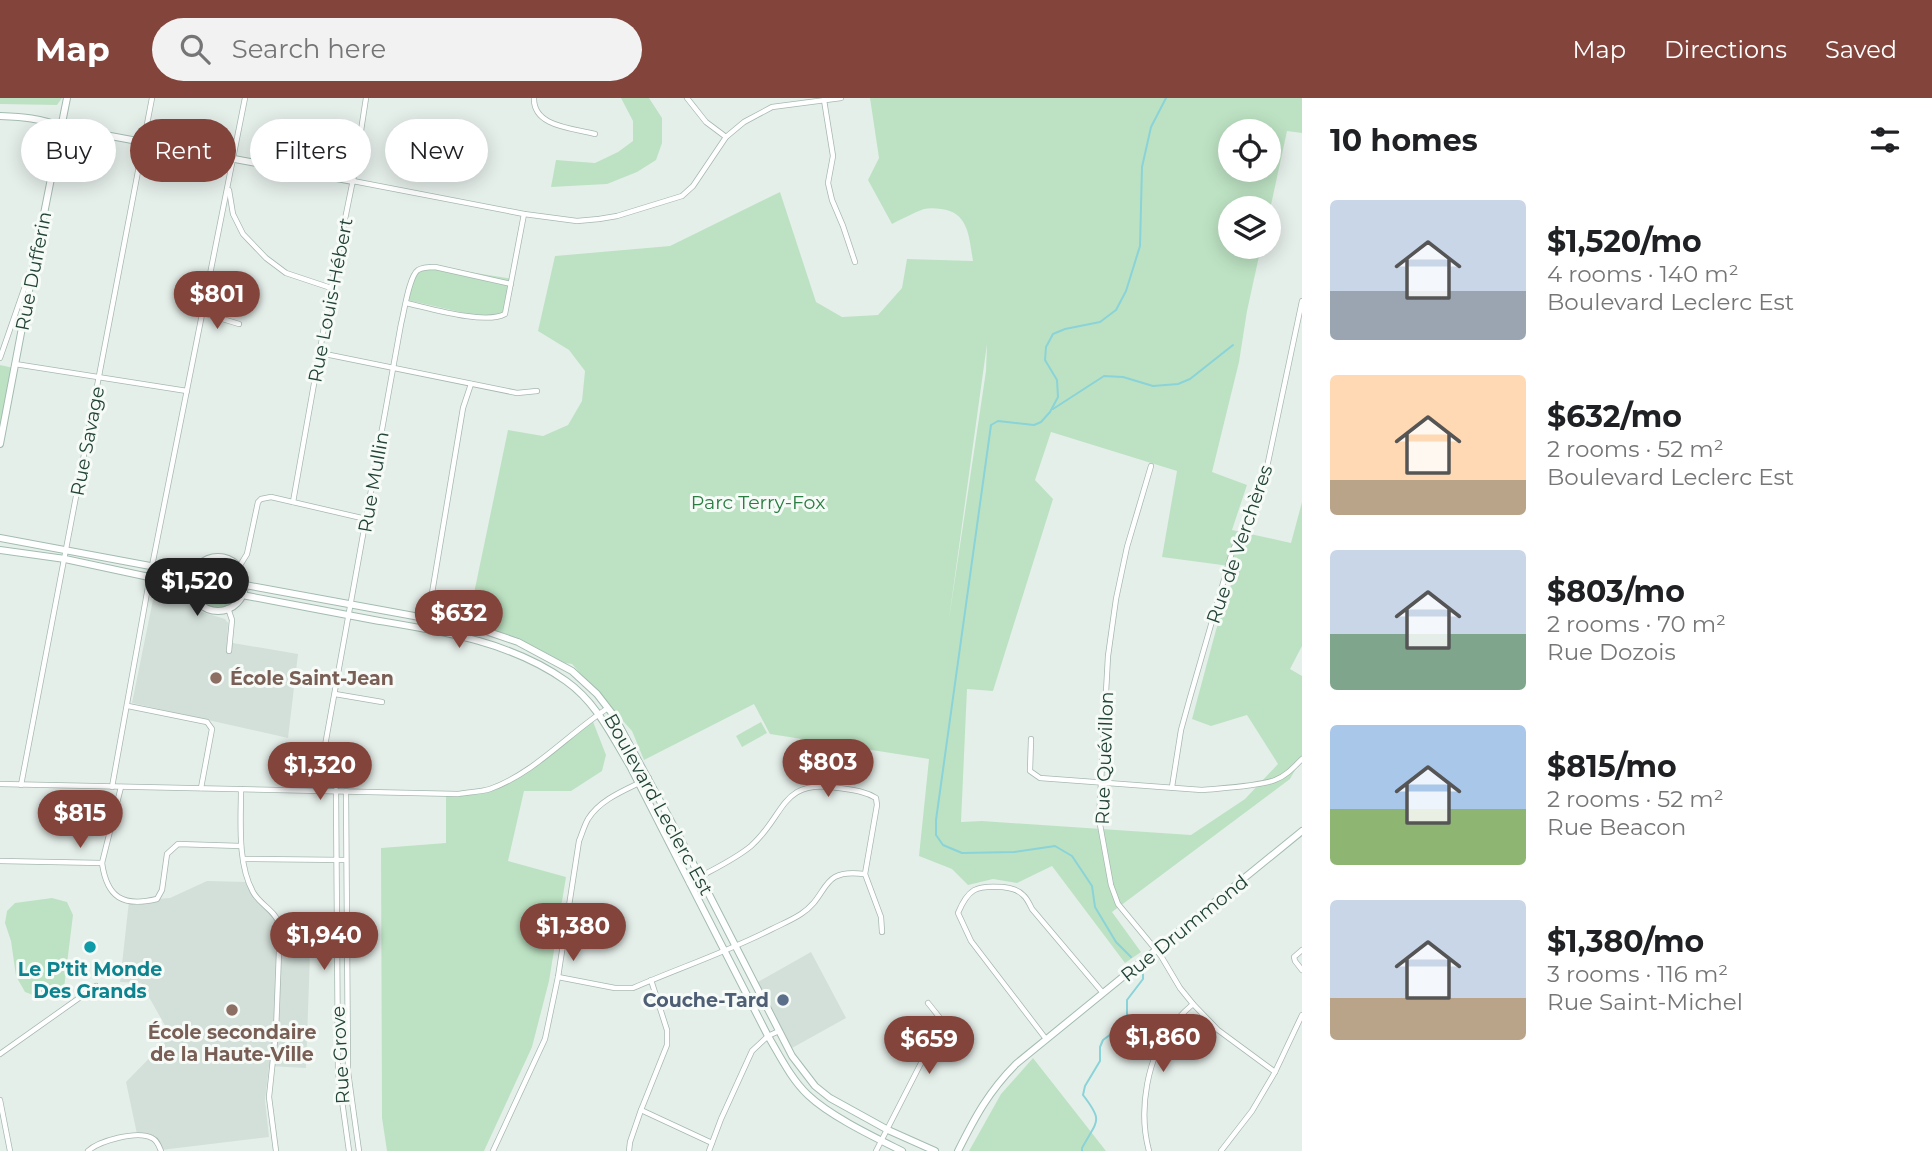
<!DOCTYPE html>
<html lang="en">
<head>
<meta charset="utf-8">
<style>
	:root { --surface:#fff; --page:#f2f2f2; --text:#202124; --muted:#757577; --accent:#83443b }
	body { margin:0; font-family:Montserrat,sans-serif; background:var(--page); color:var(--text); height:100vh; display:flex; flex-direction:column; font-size:26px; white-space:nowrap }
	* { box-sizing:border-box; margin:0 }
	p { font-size:23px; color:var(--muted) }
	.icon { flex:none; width:38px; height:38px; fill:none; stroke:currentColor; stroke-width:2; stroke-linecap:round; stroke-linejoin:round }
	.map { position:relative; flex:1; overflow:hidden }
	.panel { display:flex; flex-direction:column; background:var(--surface); width:630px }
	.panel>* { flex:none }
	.hud { position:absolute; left:21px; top:21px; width:665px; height:63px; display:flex; gap:14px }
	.tools { position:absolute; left:1218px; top:21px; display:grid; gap:14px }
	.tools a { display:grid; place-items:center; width:63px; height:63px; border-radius:50%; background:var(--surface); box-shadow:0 4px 18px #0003; font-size:35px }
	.price { position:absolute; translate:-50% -60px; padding:0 16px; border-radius:24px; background:var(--accent); color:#fff; font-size:23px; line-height:46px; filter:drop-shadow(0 2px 4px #0008) }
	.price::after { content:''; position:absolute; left:50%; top:42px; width:21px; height:16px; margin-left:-10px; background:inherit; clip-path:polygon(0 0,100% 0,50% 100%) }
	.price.active { background:#222; color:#fff }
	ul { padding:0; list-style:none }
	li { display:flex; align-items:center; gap:21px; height:175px; padding:0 28px }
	li span { display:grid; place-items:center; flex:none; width:196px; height:140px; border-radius:7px; color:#555 }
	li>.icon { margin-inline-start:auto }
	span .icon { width:84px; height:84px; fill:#fffc; stroke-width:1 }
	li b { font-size:30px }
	h2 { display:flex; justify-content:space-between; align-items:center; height:84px; padding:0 28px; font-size:30px }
	.tag { padding:0 24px; border-radius:32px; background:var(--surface); box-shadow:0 4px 18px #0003; font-size:24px; line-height:63px }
	.tag.active { background:var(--accent); color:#fff }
	header { display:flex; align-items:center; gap:42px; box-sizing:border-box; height:98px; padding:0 35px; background:var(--accent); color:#fff }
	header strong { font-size:33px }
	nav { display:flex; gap:38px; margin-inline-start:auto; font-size:24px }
	.search { width:490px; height:63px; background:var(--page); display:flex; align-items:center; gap:18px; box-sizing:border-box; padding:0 24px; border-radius:38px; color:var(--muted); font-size:26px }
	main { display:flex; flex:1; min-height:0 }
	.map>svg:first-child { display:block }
</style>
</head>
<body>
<header>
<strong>Map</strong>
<div class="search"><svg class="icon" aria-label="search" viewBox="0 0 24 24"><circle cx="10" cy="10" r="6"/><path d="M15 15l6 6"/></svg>Search here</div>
<nav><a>Map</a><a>Directions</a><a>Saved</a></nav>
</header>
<main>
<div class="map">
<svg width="1302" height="1053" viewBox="0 0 1302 1053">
	<rect width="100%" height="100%" fill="#e5efea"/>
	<g fill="#d3dfd9">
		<path d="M156 487 177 491 184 494 202 514 225 521 228 525 227 544 298 556 288 640 132 605Z"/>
		<path d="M207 783 248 784 254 797 277 819 311 827 306 970 269 968 265 1002 269 1039 161 1052 157 1044 137 1036 126 984 171 938 141 885 120 884 129 803 170 800Z"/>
		<path d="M811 854 846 920 792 950 758 884Z"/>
	</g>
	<g fill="#bde2c3" fill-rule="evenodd">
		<path d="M0 0H62L57 7 0 6Z"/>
		<path d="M621 0H649L662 20V45L656 62 637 74 607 86 551 89 556 62 595 65 618 54 633 43V23Z"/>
		<path d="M870 0H1302V35L1287 33 1269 116V110H1230V149H1261L1247 213 1239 264 1212 374 1247 387 1232 432 1291 445 1302 404V548L1290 571 1302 578V660L1290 681 1112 814 1141 854 1125 865 1052 768 1017 785 993 781 968 787 952 771 919 758 929 661 770 636 754 606 644 662 632 633 572 566 565 565 516 539 468 524 508 332 543 338 568 327 582 303 585 273 569 252 538 233 555 158 670 148 780 94 816 204 842 219 878 217 902 190 907 161 973 163C969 140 969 114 941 111 935 110 929 110 924 111 913 115 902 121 892 126L868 82 879 60ZM1230 33H1269V72H1230ZM987 246 986 273 949 521ZM1051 334 1177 373 1162 459 1237 469 1216 532 1192 621 1211 628 1247 617 1278 666 1245 701 1191 737 982 723 961 724 967 591 993 593 1053 401 1035 382Z"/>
		<path d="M421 168H432L513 181 501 221 482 219 407 202 411 177Z"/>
		<path d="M0 267 14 270 0 342Z"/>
		<circle cx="218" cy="486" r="27"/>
		<path d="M592 621 606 657 602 673 571 693H524L508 763 566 779 549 883 532 949 484 1053H387L382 1020 381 750 446 745V696L488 692 513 680Z"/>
		<path d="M761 624 767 635 742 649 736 638Z"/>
		<path d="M52 800 67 804 73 817 64 890 56 897H33L25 894 16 878 11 843 5 825 7 813 15 805Z"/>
		<path d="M1033 960 1106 1053H969L1001 996Z"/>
	</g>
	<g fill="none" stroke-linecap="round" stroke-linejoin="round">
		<g stroke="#8ad3d8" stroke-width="2">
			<path d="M1053 311 1104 278 1123 279 1153 288 1178 286 1190 281 1233 247"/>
			<path d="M1131 859 1116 844 1095 809 1092 788 1072 758 1055 748 1014 754 962 755 943 747 936 737V722L991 327 998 323 1034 327 1041 324 1050 314 1058 299 1057 282 1045 262 1046 249 1053 236 1065 231 1100 224 1116 212 1126 193 1140 148 1142 69 1151 29 1166 0"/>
			<path d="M1082 1053V1050C1097 1022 1104 1024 1083 997L1085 988 1100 963V949L1103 942 1122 928 1127 918V902L1143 881V876"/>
		</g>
		<defs>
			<g id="street">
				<path d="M534 0C533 29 573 30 595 36"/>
				<path d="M687 0 706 24 726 39"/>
				<path d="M824 2 833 58 828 85 832 102 843 128 855 164"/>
				<path d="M353 83 524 116 577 123 599 121 617 118 682 98 693 88 726 39 744 24 772 9 841 0"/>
				<path d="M229 92 233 116 243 136 266 160 286 175 331 190"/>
				<path d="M406 205C429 210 485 227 505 216L524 116"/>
				<path d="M203 215 239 226"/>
				<path d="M320 255 517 295 537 293"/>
				<path d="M0 260 31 171"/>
				<path d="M15 266 187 293"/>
				<path d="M1151 368 1127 449 1116 501 1108 558 1099 721 1111 787 1118 806 1161 858 1180 890 1193 906 1218 932 1275 974"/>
				<path d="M293 404 331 190 355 72 366 0"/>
				<path d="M239 469 247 456 258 404 261 401 271 399 366 421"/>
				<path d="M228 510 232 522 229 553"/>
				<path d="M426 531 463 310 471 286"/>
				<path d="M335 596 382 604"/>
				<path d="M128 608 207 624 212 631 201 690"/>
				<path d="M1031 641 1030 673 1040 680 1202 692C1222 690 1256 689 1275 682 1286 678 1294 669 1302 661"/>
				<path d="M0 686 458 696C468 694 481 694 490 691 535 675 569 635 608 610"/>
				<path d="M21 687 152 0"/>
				<path d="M112 689 150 478 245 0"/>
				<path d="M1172 689 1181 632 1189 603 1232 454 1263 388 1302 203"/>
				<path d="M241 691C241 722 237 765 253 794 260 807 275 812 280 827L276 933 269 999 276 1053"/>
				<path d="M317 692 401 226C404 215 409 178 418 172 423 169 429 169 435 169L511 186"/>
				<path d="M336 692 338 974 349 1053"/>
				<path d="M346 693 348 974 359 1053"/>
				<path d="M244 761 346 762"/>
				<path d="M0 763 102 765 121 689"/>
				<path d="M102 765C107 800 123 809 157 801L162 792 167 756 178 746 241 748"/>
				<path d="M689 785C709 773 733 763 751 748 786 717 780 680 839 690 852 692 865 693 876 700L877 707 865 776 881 819 882 834"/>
				<path d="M1302 852 1294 859 1295 863 1302 872"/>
				<path d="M558 879 615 890H633C679 870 727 854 772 831 782 826 792 822 801 816 830 797 819 770 864 776"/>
				<path d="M1046 941 971 843 958 815C968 791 976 787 1002 789 1009 790 1017 791 1023 797 1027 800 1030 807 1032 811L1103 895"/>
				<path d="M0 956 96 888"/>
				<path d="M0 1002 10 1053"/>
				<path d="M641 1012 712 1045"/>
				<path d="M88 1053C99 1043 137 1032 152 1040 157 1042 159 1048 161 1053"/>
				<path d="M493 1053 545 941 558 879 579 743C582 736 584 728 588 721 601 700 628 691 649 680"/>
				<path d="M629 1053 630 1044 641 1012 667 947V932L651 882"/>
				<path d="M709 1053 721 1021 752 953 768 938 779 933"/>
				<path d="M876 1053 940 928V920L928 905"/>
				<path d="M1149 1053C1138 1012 1147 959 1173 926 1179 919 1186 912 1193 906"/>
				<path d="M1221 1053 1252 1013 1275 974 1302 917"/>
			</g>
			<g id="secondary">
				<path d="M0 18C22 19 41 20 62 29L353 83"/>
				<path d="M0 346 35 161 67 0"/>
				<path d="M0 440 193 476"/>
				<path d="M0 452 65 461 191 488"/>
				<circle cx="218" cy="486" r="27"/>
				<path d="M245 487 474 529 518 544 572 573 597 596 614 618 680 740 792 958 815 988 830 1000 888 1032 935 1053"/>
				<path d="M242 497C286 505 330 514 374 522 440 533 510 543 566 583 596 604 612 638 630 668L768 938C780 958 791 981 808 997 830 1018 874 1039 902 1053"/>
				<path d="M958 1053C975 1019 989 993 1016 966L1302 733"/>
			</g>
		</defs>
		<use href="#street" stroke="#a7b8b1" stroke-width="6"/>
		<use href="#secondary" stroke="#a3bcb1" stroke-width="8"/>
		<use href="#street" stroke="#fff" stroke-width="4.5"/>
		<use href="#secondary" stroke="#fff" stroke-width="6"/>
	</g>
	<g fill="#8d6e63" stroke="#f7fbf8" stroke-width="2.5">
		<circle cx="216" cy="580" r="7"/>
		<circle cx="232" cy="912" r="7"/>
	</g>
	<circle fill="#0f9aa8" stroke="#f7fbf8" stroke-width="2.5" cx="90" cy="849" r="7"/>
	<circle fill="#5c6f8a" stroke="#f7fbf8" stroke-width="2.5" cx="783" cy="902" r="7"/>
	<g text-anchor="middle" stroke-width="6" stroke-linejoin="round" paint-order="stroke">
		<g font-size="19" fill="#224337" stroke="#f7fbf8">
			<text transform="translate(33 173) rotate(-79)" y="7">Rue Dufferin</text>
			<text transform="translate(330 202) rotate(-79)" y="7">Rue Louis-Hébert</text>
			<text transform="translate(87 343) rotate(-79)" y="7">Rue Savage</text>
			<text transform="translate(373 384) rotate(-80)" y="7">Rue Mullin</text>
			<text transform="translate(1239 446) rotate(-71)" y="7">Rue de Verchères</text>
			<text transform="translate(1104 660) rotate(-88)" y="7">Rue Quévillon</text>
			<text transform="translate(659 706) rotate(61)" y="7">Boulevard Leclerc Est</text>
			<text transform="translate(1184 830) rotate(-39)" y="7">Rue Drummond</text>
			<text transform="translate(340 957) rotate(-93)" y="7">Rue Grove</text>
		</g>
		<g font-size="19" fill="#297e41" stroke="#f7fbf8">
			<text x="758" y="411">Parc Terry-Fox</text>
		</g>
		<g font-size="19" font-weight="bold" fill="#785e54" stroke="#f7fbf8" text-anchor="start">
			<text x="230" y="587">École Saint-Jean</text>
			<text x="232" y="941" text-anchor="middle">École secondaire<tspan x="232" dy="22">de la Haute-Ville</tspan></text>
		</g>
		<g font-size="19" font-weight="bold" fill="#0d838f" stroke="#f7fbf8">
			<text x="90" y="878">Le P’tit Monde<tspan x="90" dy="22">Des Grands</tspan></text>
		</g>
		<g font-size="19" font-weight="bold" fill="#4e5e75" stroke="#f7fbf8" text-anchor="end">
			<text x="769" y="909">Couche-Tard</text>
		</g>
	</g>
</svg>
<div class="tools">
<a><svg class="icon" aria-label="locate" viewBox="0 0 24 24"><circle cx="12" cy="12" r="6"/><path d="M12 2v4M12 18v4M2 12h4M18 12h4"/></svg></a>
<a><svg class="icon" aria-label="layers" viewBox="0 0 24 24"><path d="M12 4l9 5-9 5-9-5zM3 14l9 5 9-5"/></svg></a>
</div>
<b class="price" style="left:217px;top:233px">$801</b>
<b class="price active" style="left:197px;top:520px">$1,520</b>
<b class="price" style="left:459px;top:552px">$632</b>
<b class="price" style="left:828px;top:701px">$803</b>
<b class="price" style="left:320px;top:704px">$1,320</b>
<b class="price" style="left:80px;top:752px">$815</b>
<b class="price" style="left:573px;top:865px">$1,380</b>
<b class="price" style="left:324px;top:874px">$1,940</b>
<b class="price" style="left:1163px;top:976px">$1,860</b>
<b class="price" style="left:929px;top:978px">$659</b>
<div class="hud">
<a class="tag">Buy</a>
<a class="tag active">Rent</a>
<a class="tag">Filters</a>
<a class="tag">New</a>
</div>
</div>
<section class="panel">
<h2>10 homes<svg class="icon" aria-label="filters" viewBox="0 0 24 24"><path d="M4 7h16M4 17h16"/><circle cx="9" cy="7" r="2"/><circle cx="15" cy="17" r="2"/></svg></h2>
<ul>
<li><span style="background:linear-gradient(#c9d6e8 65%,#9aa5b1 0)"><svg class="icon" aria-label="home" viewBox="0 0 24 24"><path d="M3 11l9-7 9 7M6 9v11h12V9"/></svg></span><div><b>$1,520/mo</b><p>4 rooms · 140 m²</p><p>Boulevard Leclerc Est</p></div></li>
<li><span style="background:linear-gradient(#ffd9b3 75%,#b9a48a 0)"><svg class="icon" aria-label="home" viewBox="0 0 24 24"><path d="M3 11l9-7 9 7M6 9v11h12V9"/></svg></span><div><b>$632/mo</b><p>2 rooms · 52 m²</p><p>Boulevard Leclerc Est</p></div></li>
<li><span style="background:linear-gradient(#c9d6e8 60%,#7fa58c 0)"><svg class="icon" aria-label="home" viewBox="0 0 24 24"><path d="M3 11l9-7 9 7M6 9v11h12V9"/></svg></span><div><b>$803/mo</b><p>2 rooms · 70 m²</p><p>Rue Dozois</p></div></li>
<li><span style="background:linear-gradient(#a9c7e8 60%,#8fb573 0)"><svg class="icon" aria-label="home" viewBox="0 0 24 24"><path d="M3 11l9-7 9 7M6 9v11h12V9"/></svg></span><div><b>$815/mo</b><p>2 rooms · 52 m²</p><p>Rue Beacon</p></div></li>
<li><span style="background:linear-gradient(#c9d6e8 70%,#b9a48a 0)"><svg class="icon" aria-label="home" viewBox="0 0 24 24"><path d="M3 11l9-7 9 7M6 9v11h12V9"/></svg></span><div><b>$1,380/mo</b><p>3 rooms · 116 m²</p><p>Rue Saint-Michel</p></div></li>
</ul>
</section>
</main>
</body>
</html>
